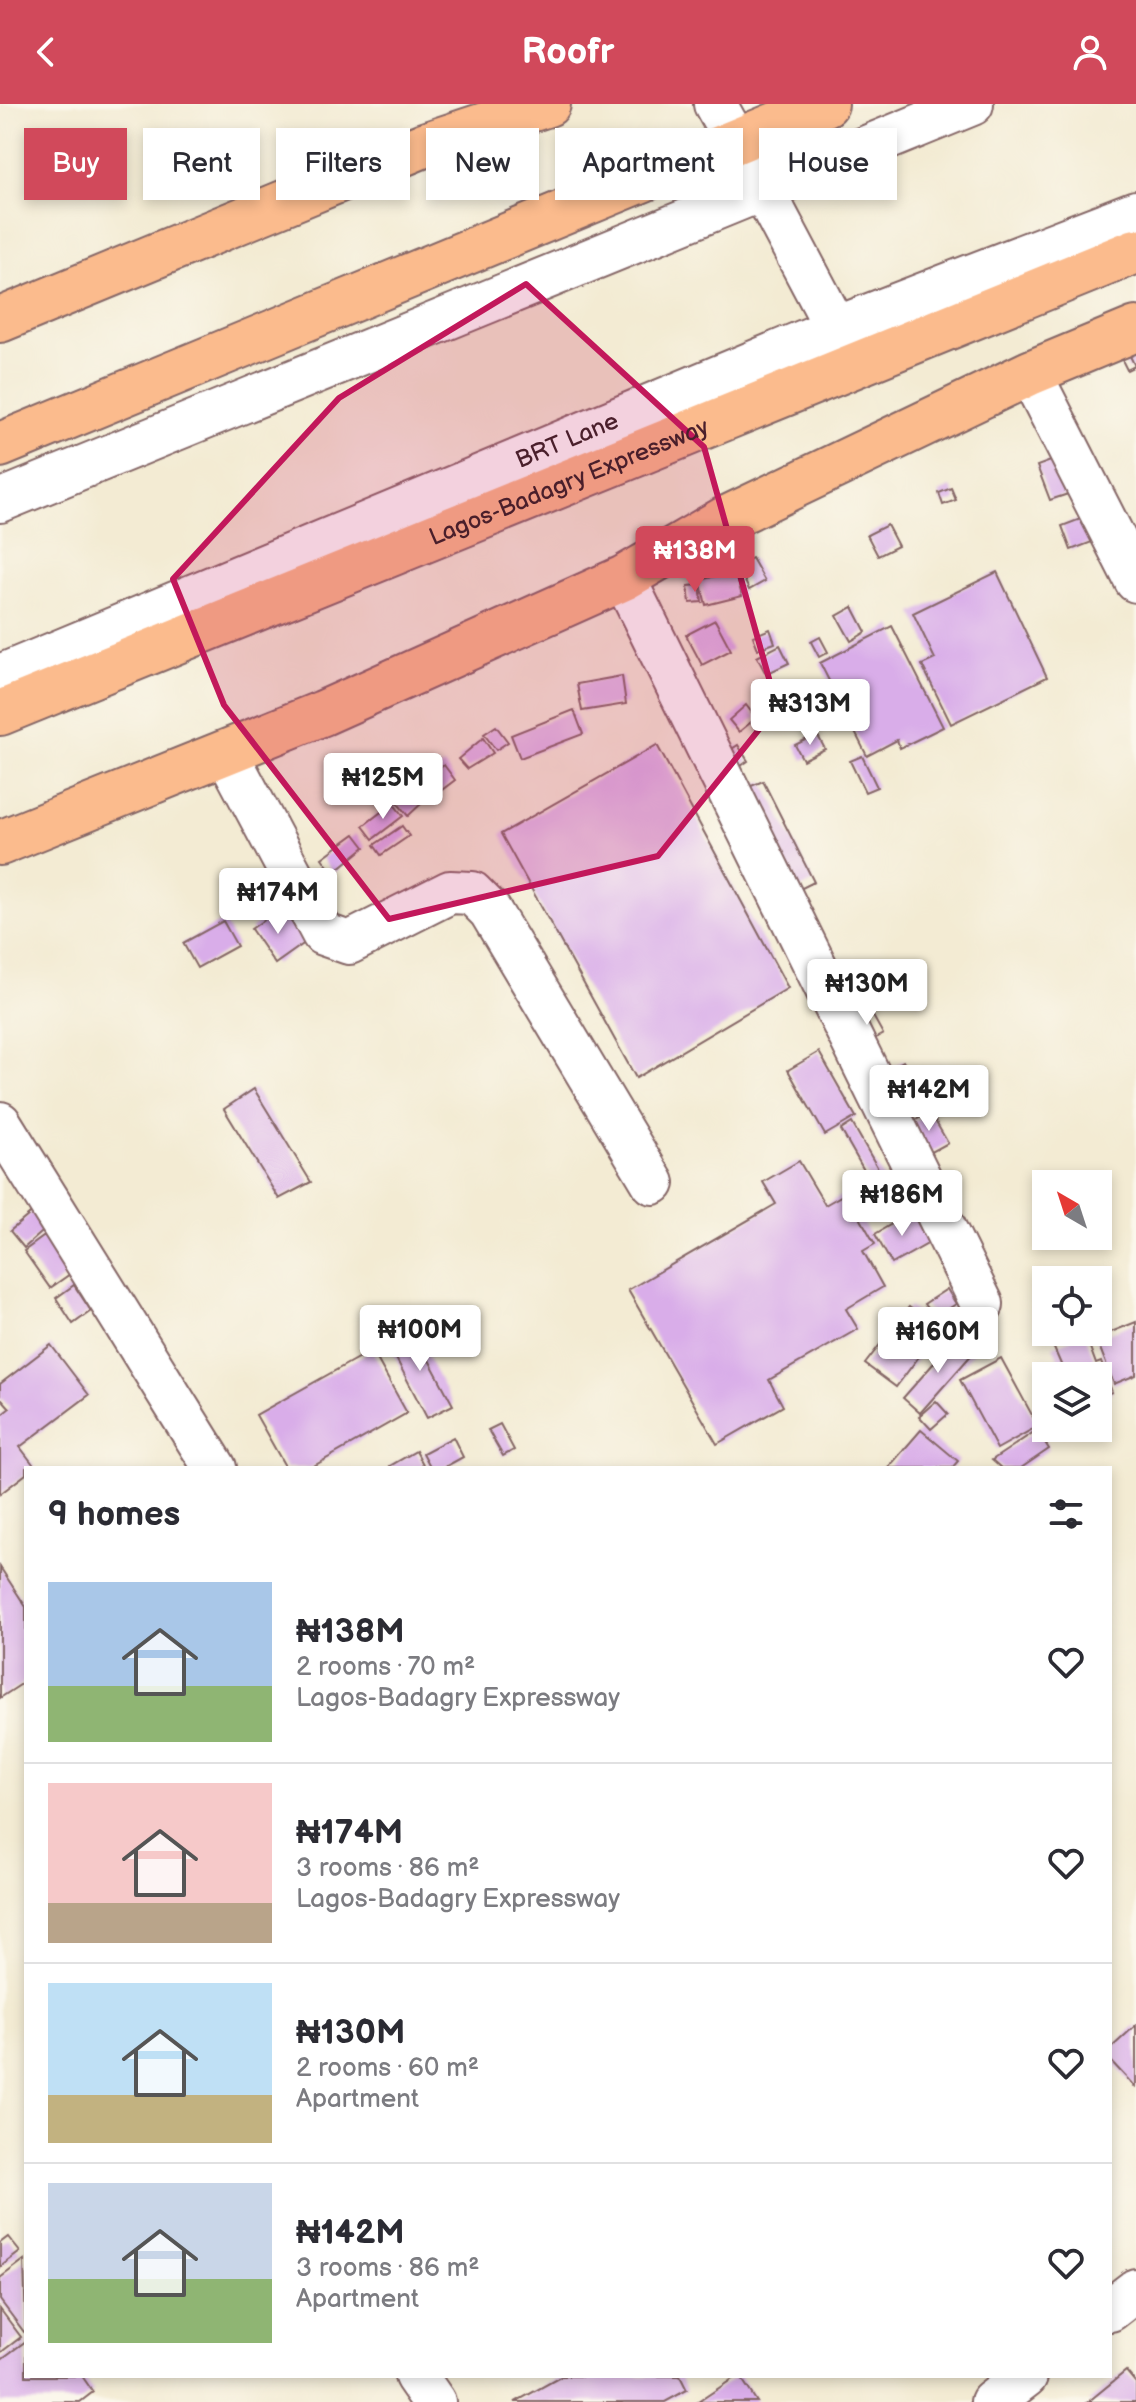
<!DOCTYPE html>
<html lang="en">
<head>
<meta charset="utf-8">
<style>
	:root { --surface:#fff; --page:#f7f7f7; --text:#2b2b33; --muted:#7c7c81; --line:#e1e1e2; --accent:#d1495b }
	body { margin:0; font-family:"Balsamiq Sans",sans-serif; background:var(--page); color:var(--text); height:100vh; display:flex; flex-direction:column; font-size:30px; white-space:nowrap }
	* { box-sizing:border-box; margin:0 }
	p { font-size:26px; color:var(--muted) }
	.icon { flex:none; width:44px; height:44px; fill:none; stroke:currentColor; stroke-width:2; stroke-linecap:round; stroke-linejoin:round }
	.map { position:relative; flex:1; overflow:hidden }
	.details { position:absolute; left:24px; top:1362px; width:1088px; height:912px; display:flex; flex-direction:column; background:var(--surface); border-radius:0px; box-shadow:0 4px 12px #0003 }
	.details>* { flex:none }
	.guide { position:absolute; left:24px; top:24px; width:1088px; height:72px; display:flex; gap:16px }
	.needle { width:52px; rotate:321deg }
	.buttons { position:absolute; left:1032px; top:1066px; display:grid; gap:16px }
	.buttons a { display:grid; place-items:center; width:80px; height:80px; border-radius:0px; background:var(--surface); box-shadow:0 4px 12px #0003; font-size:40px }
	.price { position:absolute; translate:-50% -68px; padding:0 18px; border-radius:8px; background:#fff; color:#222; font-size:26px; line-height:52px; filter:drop-shadow(0 2px 4px #0008) }
	.price::after { content:''; position:absolute; left:50%; top:48px; width:24px; height:18px; margin-left:-12px; background:inherit; clip-path:polygon(0 0,100% 0,50% 100%) }
	.price.selected { background:var(--accent); color:#fff }
	ul { padding:0; list-style:none }
	li { display:flex; align-items:center; gap:24px; height:200px; padding:0 24px }
	li+li { border-top:2px solid var(--line) }
	li span { display:grid; place-items:center; flex:none; width:224px; height:160px; border-radius:0px; color:#555 }
	li>.icon { margin-inline-start:auto }
	span .icon { width:96px; height:96px; fill:#fffc; stroke-width:1 }
	li b { font-size:34px }
	h2 { display:flex; justify-content:space-between; align-items:center; height:96px; padding:0 24px; font-size:34px }
	.pill { padding:0 28px; border-radius:0px; background:var(--surface); box-shadow:0 4px 12px #0003; font-size:28px; line-height:72px }
	.pill.selected { background:var(--accent); color:#fff }
	header { display:flex; justify-content:space-between; align-items:center; height:104px; padding:0 24px; background:var(--accent); color:#fff; font-size:36px; font-weight:700 }
	.map>svg:first-child { display:block }
</style>
</head>
<body>
<header><svg class="icon" aria-label="back" viewBox="0 0 24 24"><path d="M15 5l-7 7 7 7"/></svg>Roofr<svg class="icon" aria-label="person" viewBox="0 0 24 24"><circle cx="12" cy="8" r="4"/><path d="M4 21q1-7 8-7t8 7"/></svg></header>
<div class="map">
<svg width="1136" height="2298" viewBox="0 0 1136 2298">
	<rect width="100%" height="100%" fill="#fbf7ec"/>
	<filter id="ink" filterUnits="userSpaceOnUse"><feTurbulence type="fractalNoise" baseFrequency=".0125" numOctaves="2"/><feDisplacementMap in="SourceGraphic" scale="16" xChannelSelector="R" yChannelSelector="G"/><feConvolveMatrix kernelMatrix="1 2 1 2 8 2 1 2 1" color-interpolation-filters="sRGB"/></filter>
	<filter id="wash" filterUnits="userSpaceOnUse"><feTurbulence type="fractalNoise" baseFrequency=".006" numOctaves="4" result="noise"/><feDisplacementMap in="SourceGraphic" scale="32" xChannelSelector="R" yChannelSelector="G"/><feGaussianBlur stdDeviation="1.8" result="paint"/><feColorMatrix in="noise" values="0 0 0 0 0 0 0 0 0 0 0 0 0 0 0 0 0 1.4 0 .05"/><feComposite in="paint" operator="in"/></filter>
	<g filter="url(#wash)">
		<rect width="100%" height="100%" fill="#f3ebd3"/>
		<g id="blocks">
			<g fill="#d9ade9">
				<path d="M1128 248 1135 262 1127 266 1120 252Z"/>
				<path d="M1059 354 1071 389 1050 396 1037 362Z"/>
				<path d="M951 384 956 396 943 401 939 389Z"/>
				<path d="M1091 411 1100 435 1071 446 1062 422Z"/>
				<path d="M887 421 898 442 878 452 867 431Z"/>
				<path d="M752 454 765 477 749 486 738 462Z"/>
				<path d="M735 467 742 492 706 501 700 476Z"/>
				<path d="M997 468 1047 573 951 620 922 561 935 555 913 509Z"/>
				<path d="M700 481 702 498 690 499 688 482Z"/>
				<path d="M853 503 866 528 851 537 837 512Z"/>
				<path d="M715 516 731 546 702 561 686 531Z"/>
				<path d="M892 522 943 623 900 644 897 636 867 652 820 559Z"/>
				<path d="M770 525 775 539 758 545 753 532Z"/>
				<path d="M820 533 828 548 819 553 811 538Z"/>
				<path d="M780 541 789 559 766 570 757 553Z"/>
				<path d="M622 572 626 600 582 607 577 580Z"/>
				<path d="M746 601 756 614 739 628 729 616Z"/>
				<path d="M574 606 583 630 520 654 511 631Z"/>
				<path d="M496 622 508 638 496 646 484 630Z"/>
				<path d="M817 630 825 645 803 656 795 641Z"/>
				<path d="M483 634 493 649 467 665 458 655Z"/>
				<path d="M657 641 788 884 636 974 501 730Z"/>
				<path d="M738 641 748 657 731 669 721 652Z"/>
				<path d="M862 652 877 683 865 688 850 657Z"/>
				<path d="M444 661 455 676 426 698 415 683Z"/>
				<path d="M763 677 814 778 790 790 737 688Z"/>
				<path d="M410 684 422 699 408 712 395 696Z"/>
				<path d="M393 699 403 712 373 735 363 722Z"/>
				<path d="M402 722 409 732 381 751 374 741Z"/>
				<path d="M355 730 365 743 333 769 322 754Z"/>
				<path d="M281 804 306 838 275 860 251 825Z"/>
				<path d="M223 817 237 842 197 864 183 839Z"/>
				<path d="M854 864 873 897 859 906 839 873Z"/>
				<path d="M869 905 883 930 865 940 851 916Z"/>
				<path d="M819 948 856 1013 825 1031 788 966Z"/>
				<path d="M903 957 921 988 899 1001 881 970Z"/>
				<path d="M254 985 311 1078 279 1095 224 1005Z"/>
				<path d="M930 1008 948 1039 928 1050 910 1019Z"/>
				<path d="M852 1019 884 1075 873 1082 841 1026Z"/>
				<path d="M799 1057 825 1101 846 1089 875 1140 863 1147 883 1183 846 1205 858 1225 769 1276 783 1302 717 1340 628 1186 776 1100 763 1078Z"/>
				<path d="M35 1106 49 1122 24 1144 10 1127Z"/>
				<path d="M912 1108 929 1139 892 1160 875 1130Z"/>
				<path d="M54 1125 80 1163 50 1184 24 1147Z"/>
				<path d="M74 1181 91 1207 73 1220 56 1194Z"/>
				<path d="M947 1185 956 1200 934 1214 924 1200Z"/>
				<path d="M967 1201 983 1226 966 1237 950 1211Z"/>
				<path d="M909 1203 939 1226 896 1283 865 1260Z"/>
				<path d="M1136 1218V1271L1114 1280 1096 1234Z"/>
				<path d="M412 1224 453 1301 427 1314 387 1237Z"/>
				<path d="M1085 1230 1096 1260 1101 1258 1112 1288 1098 1292V1272H1066L1053 1242Z"/>
				<path d="M957 1233 974 1248 920 1309 903 1294Z"/>
				<path d="M51 1241 89 1291 20 1343 36 1364H26V1370L0 1390V1312L10 1304 2 1295 0 1296V1280Z"/>
				<path d="M372 1246 407 1309 310 1364H286L256 1311Z"/>
				<path d="M1001 1254 1038 1322 997 1345 960 1276Z"/>
				<path d="M936 1297 948 1310 931 1325 919 1312Z"/>
				<path d="M500 1320 514 1346 503 1352 488 1326Z"/>
				<path d="M921 1326 958 1357 952 1364H888Z"/>
				<path d="M1037 1326 1049 1345 1021 1364H1001L992 1356Z"/>
				<path d="M453 1333 463 1353 443 1364H431L423 1349Z"/>
				<path d="M416 1347 425 1364H391L390 1362Z"/>
				<path d="M0 1463 26 1503V1577L0 1594Z"/>
				<path d="M1136 1921V1984L1110 1956V1945Z"/>
				<path d="M8 2133 20 2148 0 2163V2139Z"/>
				<path d="M24 2156 26 2227 24 2228 0 2196V2174Z"/>
				<path d="M0 2205 21 2233 0 2249Z"/>
				<path d="M26 2237V2272H82L93 2288 80 2298H0V2256Z"/>
				<path d="M1126 2267 1136 2279V2298H1088Z"/>
				<path d="M562 2272H680L687 2286 665 2298H515Z"/>
				<path d="M737 2272H740L757 2298H698Z"/>
			</g>
		</g>
	</g>
	<g filter="url(#ink)">
		<use href="#blocks" fill-opacity="0" stroke="#856666" stroke-width="2"/>
		<g fill="none" stroke-linecap="round" stroke-linejoin="round">
			<defs>
				<g id="minor">
					<path d="M715 0 763 86 836 224 841 250"/>
					<path d="M1030 269 1136 477"/>
					<path d="M0 397 972 0"/>
					<path d="M624 474 982 1200"/>
					<path id="s1" d="M0 572 836 224 1136 108"/>
					<path d="M226 648 323 830 349 839 450 788 472 789 490 807 653 1079"/>
					<path d="M0 1019 215 1364"/>
					<path d="M1110 2206 1136 2186"/>
					<path d="M416 2272 434 2298"/>
					<path d="M992 2298 1026 2272"/>
				</g>
				<g id="major">
					<path d="M0 216 424 41 548 0"/>
					<path d="M0 739 323 609 624 474 725 415 1030 269 1136 225"/>
				</g>
				<g id="highway">
					<path d="M0 341 826 0"/>
					<path id="s2" d="M0 609 1136 147"/>
				</g>
			</defs>
			<use href="#minor" stroke="#856666" stroke-width="46"/>
			<use href="#major" stroke="#856666" stroke-width="48"/>
			<use href="#highway" stroke="#856666" stroke-width="48"/>
			<use href="#minor" stroke="#fff" stroke-width="42"/>
			<use href="#major" stroke="#fbbb8d" stroke-width="44"/>
			<use href="#highway" stroke="#fbbb8d" stroke-width="44"/>
		</g>
	</g>
	<path fill="#c2185b" fill-opacity="0.2" stroke="#c2185b" stroke-width="6" stroke-linejoin="round" d="M526 180 704 343 777 603 658 752 389 815 224 601 173 475 339 294Z"/>
	<g text-anchor="middle" stroke-width="6" stroke-linejoin="round" paint-order="stroke">
		<g font-size="24" fill="#4a1f2b" stroke="#fbf7ec">
			<text dy="8" stroke="none"><textPath href="#s1" startOffset="614">BRT Lane</textPath></text>
			<text dy="8" stroke="none"><textPath href="#s2" startOffset="614">Lagos-Badagry Expressway</textPath></text>
		</g>
	</g>
</svg>
<div class="buttons">
<a><svg class="needle" viewBox="-14 -14 28 28"><path d="M0-13l5 13h-10z" fill="#e53935"/><path d="M0 13l5-13h-10z" fill="#7c7c81"/></svg></a>
<a><svg class="icon" aria-label="locate" viewBox="0 0 24 24"><circle cx="12" cy="12" r="6"/><path d="M12 2v4M12 18v4M2 12h4M18 12h4"/></svg></a>
<a><svg class="icon" aria-label="layers" viewBox="0 0 24 24"><path d="M12 4l9 5-9 5-9-5zM3 14l9 5 9-5"/></svg></a>
</div>
<b class="price selected" style="left:695px;top:490px">₦138M</b>
<b class="price" style="left:810px;top:643px">₦313M</b>
<b class="price" style="left:383px;top:717px">₦125M</b>
<b class="price" style="left:278px;top:832px">₦174M</b>
<b class="price" style="left:867px;top:923px">₦130M</b>
<b class="price" style="left:929px;top:1029px">₦142M</b>
<b class="price" style="left:902px;top:1134px">₦186M</b>
<b class="price" style="left:420px;top:1269px">₦100M</b>
<b class="price" style="left:938px;top:1271px">₦160M</b>
<div class="guide">
<a class="pill selected">Buy</a>
<a class="pill">Rent</a>
<a class="pill">Filters</a>
<a class="pill">New</a>
<a class="pill">Apartment</a>
<a class="pill">House</a>
</div>
<section class="details">
<h2>9 homes<svg class="icon" aria-label="filters" viewBox="0 0 24 24"><path d="M4 7h16M4 17h16"/><circle cx="9" cy="7" r="2"/><circle cx="15" cy="17" r="2"/></svg></h2>
<ul>
<li><span style="background:linear-gradient(#a9c7e8 65%,#8fb573 0)"><svg class="icon" aria-label="home" viewBox="0 0 24 24"><path d="M3 11l9-7 9 7M6 9v11h12V9"/></svg></span><div><b>₦138M</b><p>2 rooms · 70 m²</p><p>Lagos-Badagry Expressway</p></div><svg class="icon" aria-label="heart" viewBox="0 0 24 24"><path d="M12 20l-8-8c-3-5 5-10 8-4 3-6 11-1 8 4z"/></svg></li>
<li><span style="background:linear-gradient(#f6c9c9 75%,#b9a48a 0)"><svg class="icon" aria-label="home" viewBox="0 0 24 24"><path d="M3 11l9-7 9 7M6 9v11h12V9"/></svg></span><div><b>₦174M</b><p>3 rooms · 86 m²</p><p>Lagos-Badagry Expressway</p></div><svg class="icon" aria-label="heart" viewBox="0 0 24 24"><path d="M12 20l-8-8c-3-5 5-10 8-4 3-6 11-1 8 4z"/></svg></li>
<li><span style="background:linear-gradient(#bfe0f5 70%,#c2b280 0)"><svg class="icon" aria-label="home" viewBox="0 0 24 24"><path d="M3 11l9-7 9 7M6 9v11h12V9"/></svg></span><div><b>₦130M</b><p>2 rooms · 60 m²</p><p>Apartment</p></div><svg class="icon" aria-label="heart" viewBox="0 0 24 24"><path d="M12 20l-8-8c-3-5 5-10 8-4 3-6 11-1 8 4z"/></svg></li>
<li><span style="background:linear-gradient(#c9d6e8 60%,#8fb573 0)"><svg class="icon" aria-label="home" viewBox="0 0 24 24"><path d="M3 11l9-7 9 7M6 9v11h12V9"/></svg></span><div><b>₦142M</b><p>3 rooms · 86 m²</p><p>Apartment</p></div><svg class="icon" aria-label="heart" viewBox="0 0 24 24"><path d="M12 20l-8-8c-3-5 5-10 8-4 3-6 11-1 8 4z"/></svg></li>
</ul>
</section>
</div>
</body>
</html>
